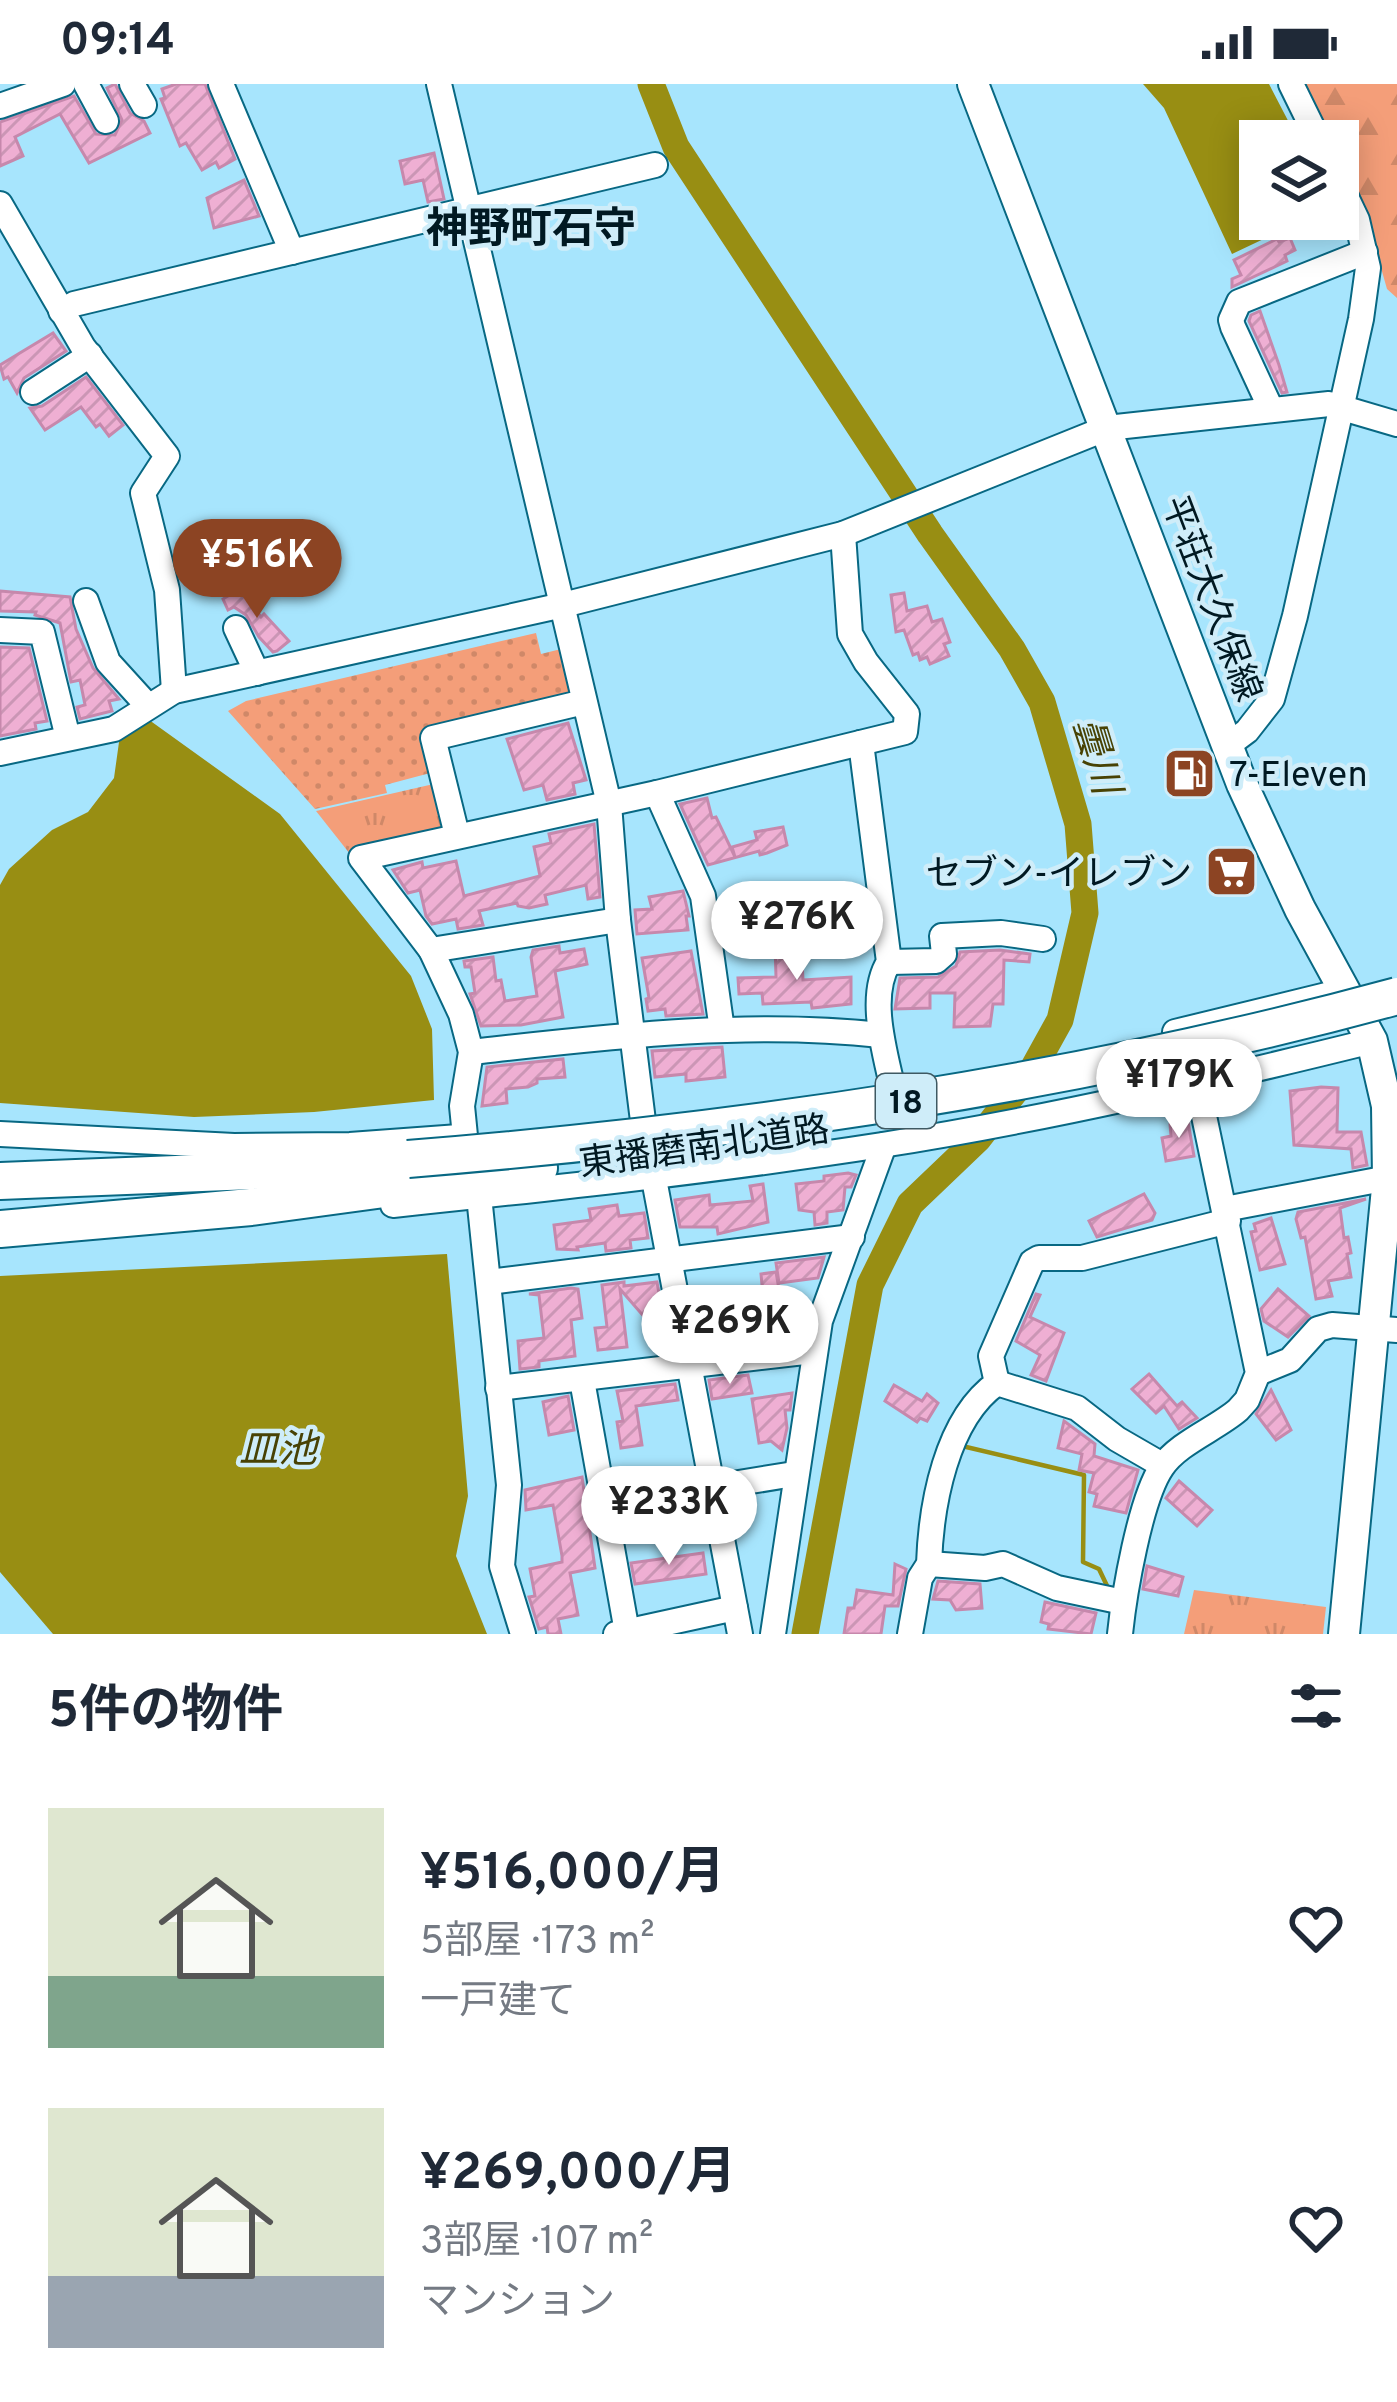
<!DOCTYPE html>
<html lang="ja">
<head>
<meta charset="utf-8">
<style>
	:root { --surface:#fff; --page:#f6f6f7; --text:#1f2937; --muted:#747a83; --accent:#8c4423 }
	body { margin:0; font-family:Overpass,"Noto Sans JP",sans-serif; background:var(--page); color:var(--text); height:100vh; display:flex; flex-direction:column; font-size:45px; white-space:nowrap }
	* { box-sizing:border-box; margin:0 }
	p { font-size:39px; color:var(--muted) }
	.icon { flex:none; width:66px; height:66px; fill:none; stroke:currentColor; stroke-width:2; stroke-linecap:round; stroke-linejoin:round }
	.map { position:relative; height:1550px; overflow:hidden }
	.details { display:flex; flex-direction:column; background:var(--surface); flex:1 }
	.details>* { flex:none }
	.fabs { position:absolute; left:1239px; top:36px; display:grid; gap:24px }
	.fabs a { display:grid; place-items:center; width:120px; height:120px; border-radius:0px; background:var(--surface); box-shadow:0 6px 30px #0003; font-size:60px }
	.price { position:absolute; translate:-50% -102px; padding:0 27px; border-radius:42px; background:#fff; color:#222; font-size:39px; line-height:78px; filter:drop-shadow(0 3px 6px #0008) }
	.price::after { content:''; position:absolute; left:50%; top:72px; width:36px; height:27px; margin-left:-18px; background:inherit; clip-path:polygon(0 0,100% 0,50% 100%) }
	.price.on { background:var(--accent); color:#fff }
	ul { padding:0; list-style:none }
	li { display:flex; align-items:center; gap:36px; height:300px; padding:0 48px }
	li span { display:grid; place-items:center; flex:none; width:336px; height:240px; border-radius:0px; color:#555 }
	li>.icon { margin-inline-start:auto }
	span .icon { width:144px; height:144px; fill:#fffc; stroke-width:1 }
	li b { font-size:51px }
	h2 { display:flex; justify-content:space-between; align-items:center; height:144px; padding:0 48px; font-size:51px }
	.status { display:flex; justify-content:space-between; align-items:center; height:84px; padding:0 60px; background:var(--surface); direction:ltr }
	.status svg { height:33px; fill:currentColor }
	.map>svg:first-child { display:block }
</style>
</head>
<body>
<div class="status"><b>09:14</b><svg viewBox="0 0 49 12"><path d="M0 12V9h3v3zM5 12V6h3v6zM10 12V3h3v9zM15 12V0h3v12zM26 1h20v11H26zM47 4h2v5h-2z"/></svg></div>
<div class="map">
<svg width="1397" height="1550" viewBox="0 0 1397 1550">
	<defs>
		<pattern id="grass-dots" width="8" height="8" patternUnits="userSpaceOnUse" patternTransform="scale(3)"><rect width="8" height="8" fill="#f49e79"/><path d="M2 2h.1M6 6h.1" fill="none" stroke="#cf8868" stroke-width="1.8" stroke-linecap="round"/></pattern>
		<pattern id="forest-firs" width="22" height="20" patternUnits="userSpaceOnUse" patternTransform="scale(3)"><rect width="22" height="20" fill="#f49e79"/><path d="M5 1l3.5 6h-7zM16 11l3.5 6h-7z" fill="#cf8868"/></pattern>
		<pattern id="park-tufts" width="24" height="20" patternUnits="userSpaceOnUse" patternTransform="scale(3)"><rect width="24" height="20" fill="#f49e79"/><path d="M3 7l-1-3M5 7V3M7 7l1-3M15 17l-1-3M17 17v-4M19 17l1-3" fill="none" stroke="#cf8868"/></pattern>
		<pattern id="building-hatch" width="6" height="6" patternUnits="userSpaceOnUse" patternTransform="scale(3)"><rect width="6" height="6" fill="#efafd3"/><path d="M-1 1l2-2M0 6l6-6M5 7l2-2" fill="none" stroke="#cb96b5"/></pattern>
	</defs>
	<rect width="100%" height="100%" fill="#a7e5fd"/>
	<path fill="url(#grass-dots)" d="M536 549 541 570 561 565 571 606 567 614 425 646 434 688 385 701 387 709 315 725 228 627 246 617Z"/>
	<path fill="url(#forest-firs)" d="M1301 0H1397V214L1387 205 1370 145 1338 70V57H1331Z"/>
	<g fill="url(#park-tufts)">
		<path d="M438 699 444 749 350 770 316 727Z"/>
		<path d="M1194 1506 1326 1523 1323 1550H1184Z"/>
	</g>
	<g fill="#988e13">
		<path d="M1143 0H1269L1296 52 1294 57H1260V135H1306L1232 170 1164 24Z"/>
		<path d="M145 633 280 730 411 892 432 945 434 1016 314 1028 194 1033 0 1019V801L9 785 52 746 88 728 114 694 120 651Z"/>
		<path d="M447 1170 468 1412 456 1472 487 1550H53L0 1488V1192Z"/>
	</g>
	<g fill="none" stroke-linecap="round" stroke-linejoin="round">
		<path stroke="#988e13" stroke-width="4.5" d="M962 1362 1084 1391 1083 1478 1099 1485 1109 1506"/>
		<path stroke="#988e13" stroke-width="27" d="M651 0 676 63 930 450 1012 565 1042 618 1078 740 1085 829 1060 936 1034 983 978 1055 910 1120 870 1201 805 1550"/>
	</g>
	<g fill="url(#building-hatch)" stroke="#c688ac" stroke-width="3">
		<path d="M115 0 130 29 144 37 150 49 89 79 60 30 15 53 23 72 0 82V38L74 12 96 50 115 51 122 36 107 4Z"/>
		<path d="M176 0H205L235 75 219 84 216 78 202 86 186 59 180 62 161 15 165 14 162 5Z"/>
		<path d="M434 69 444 115 428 118 423 96 405 100 400 77Z"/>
		<path d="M244 96 259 132 214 144 207 114Z"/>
		<path d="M1290 154 1295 166 1285 171 1287 177 1232 203V195L1241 191 1234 176 1277 155 1279 158Z"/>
		<path d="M1260 227 1279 281 1287 308 1282 309 1249 237 1251 231Z"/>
		<path d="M53 249 66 267 24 294 17 309 8 293 4 295 0 281Z"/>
		<path d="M86 293 123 341 109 352 100 340 96 343 81 323 45 346 30 324 42 322Z"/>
		<path d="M241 504 261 533 264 530 289 557 277 567 273 568 259 553 246 531 234 523 228 526 223 515Z"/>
		<path d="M0 507 70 513 76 545 93 584 119 615 109 617 112 627 80 635 77 623 85 621 80 596 71 598 60 539 35 531 36 528 0 527Z"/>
		<path d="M904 509 907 527 927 522 932 538 942 535 950 558 944 560 949 572 930 580 927 573 920 576 918 569 913 571 904 546 896 548 891 511Z"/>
		<path d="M0 563 29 564 47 637 35 639 36 645 0 652Z"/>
		<path d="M568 639 586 696 573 699 575 710 547 716 543 701 524 706 507 655Z"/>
		<path d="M1199 670 1213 696 1180 712 1168 682Z"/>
		<path d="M707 714 712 734 716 733 735 773 732 763 757 756 755 748 783 743 787 761 767 769 760 771 759 767 708 781 680 720Z"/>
		<path d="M594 740 600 813 588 815 586 801 545 811 547 820 529 824 518 822 517 819 479 827 483 841 458 845 456 835 432 840 426 832 420 806 408 809 393 786 422 778 423 784 456 777 464 812 540 792 534 763 551 759 549 750Z"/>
		<path d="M846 800 848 823 813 830 811 817 804 818 802 805Z"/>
		<path d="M683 807 689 832H686L688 846 637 850 635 826 652 825 649 813Z"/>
		<path d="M801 859 803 896 851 893V920L812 924 811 918 763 920 762 909 739 910 738 894 776 893 775 860Z"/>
		<path d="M559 862 560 869 584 865 587 880 555 887 563 933 521 941 481 942 470 910 475 909 471 883H465L464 877 493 873 496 897 501 896 505 917 537 912 531 873 533 866Z"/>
		<path d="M1000 866 1030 870 1029 878 1004 876 1003 920H993L990 942 954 943 955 909H930V924L895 925 900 894 938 893 956 882 960 868Z"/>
		<path d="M691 867 703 930 666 932 665 925 648 927 646 915 649 914 642 874Z"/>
		<path d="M722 963 725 993 686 997V990L655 993 652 967Z"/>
		<path d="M563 975 565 993 537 995V999L528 1003 506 1005 507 1019 482 1022 487 983Z"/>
		<path d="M1321 1003 1338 1004 1337 1048H1361L1367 1081 1353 1084 1351 1065 1294 1061 1290 1007Z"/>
		<path d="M1187 1032 1194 1072 1166 1077 1162 1054 1171 1052 1170 1040 1173 1035Z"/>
		<path d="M848 1089 856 1091 851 1103H845L843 1126 827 1128V1139L815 1141 814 1128 799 1126 796 1100 824 1097V1092Z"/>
		<path d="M763 1100 768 1138 718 1150 717 1143H680L675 1116 709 1111 710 1121 753 1117 750 1102Z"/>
		<path d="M1144 1110 1155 1129 1152 1136 1097 1153 1089 1137Z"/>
		<path d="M1366 1115 1340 1124 1344 1154 1348 1153 1351 1169 1347 1170 1351 1193 1328 1197 1332 1212 1316 1215 1305 1153 1301 1154 1296 1135 1298 1128Z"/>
		<path d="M617 1121 619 1132 644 1129 648 1154 630 1156 631 1164 606 1167 605 1159 577 1163 578 1166 557 1165 554 1141 591 1136 589 1125Z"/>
		<path d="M1271 1134 1285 1180 1260 1186 1251 1148 1256 1147 1254 1140Z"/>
		<path d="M824 1173 818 1194 779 1199 776 1179Z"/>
		<path d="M776 1188 787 1252 703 1263 698 1240 765 1233 761 1190Z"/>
		<path d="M624 1198V1202L657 1198 663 1233 646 1235 620 1205 627 1263 598 1266 595 1244 607 1243 602 1201Z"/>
		<path d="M571 1204 578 1205 582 1234 571 1236 575 1272 539 1277V1283L520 1285 518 1257 544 1254 539 1211 529 1210Z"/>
		<path d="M1278 1205 1309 1232 1288 1253 1264 1237 1261 1225Z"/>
		<path d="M1036 1210 1040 1211 1030 1233 1064 1249 1046 1297 1031 1291 1040 1271 1016 1257Z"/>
		<path d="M1149 1290 1177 1322 1182 1318 1197 1334 1179 1345 1164 1322 1156 1329 1132 1305Z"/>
		<path d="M748 1291 752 1309 712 1315 709 1296Z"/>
		<path d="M675 1300 678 1316 636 1322 642 1361 621 1364 617 1338 623 1337 617 1307Z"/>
		<path d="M894 1301 922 1317 927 1310 938 1319 927 1337 920 1334 917 1338 885 1317Z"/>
		<path d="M1271 1306 1291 1346 1276 1356 1256 1330Z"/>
		<path d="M792 1309 790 1326H785L787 1344 782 1366 771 1357 759 1359 752 1315Z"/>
		<path d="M568 1312 574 1346 549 1351 543 1318Z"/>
		<path d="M1064 1337 1095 1360 1094 1372 1138 1386 1126 1429 1094 1422 1097 1410 1089 1408 1094 1389 1079 1386 1082 1370 1058 1364Z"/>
		<path d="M582 1393 595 1484 570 1489 578 1531 558 1535 561 1550H548L547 1543 539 1545 529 1513 535 1512 530 1485 562 1478V1472L553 1421 526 1426 525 1406Z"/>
		<path d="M694 1396 695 1427 678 1431 676 1420 623 1430 619 1408Z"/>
		<path d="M1179 1397 1212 1426 1197 1442 1166 1414Z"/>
		<path d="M703 1469 706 1490 635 1500 631 1479Z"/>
		<path d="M895 1480 906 1485 898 1522H885L881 1550H844L848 1524H854L857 1506 893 1511Z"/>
		<path d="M1147 1482 1183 1493 1178 1512 1143 1505Z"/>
		<path d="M938 1497 980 1500 982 1524 956 1526 950 1516 933 1515Z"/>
		<path d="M1045 1518 1096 1529 1091 1550 1048 1545 1049 1540 1041 1538Z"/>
	</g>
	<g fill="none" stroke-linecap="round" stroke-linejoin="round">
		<defs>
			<g id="minor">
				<path d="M86 0 106 37"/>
				<path d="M132 0 144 21"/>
				<path d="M221 0 292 168"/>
				<path d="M439 0 609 720 618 836 643 1037 740 1550"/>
				<path d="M1291 0 1319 57"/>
				<path d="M0 22 63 0"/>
				<path d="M0 120 83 263 167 372 143 409 167 506 174 607"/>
				<path d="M61 227 74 220 655 81"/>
				<path d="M33 308 90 271"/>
				<path d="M1271 325 1233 243 1231 236 1239 218 1365 168"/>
				<path d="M86 517 108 578 148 622"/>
				<path d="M236 544 257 589"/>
				<path d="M0 546 42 548 68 654"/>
				<path d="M861 659 889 878C868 911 884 965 892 1001"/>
				<path d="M1227 662 1247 647 1272 615 1295 532 1361 235 1368 184 1357 136 1338 96"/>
				<path d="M0 669 114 645 174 607 563 521 843 450 1107 344 1329 320 1397 340"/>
				<path d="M657 709 703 812 722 946"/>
				<path d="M457 751 433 654 584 618"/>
				<path d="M431 866 618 836"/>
				<path d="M889 878 936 877 944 870 942 852 1001 849 1043 855"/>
				<path d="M1175 948 1347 906"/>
				<path d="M471 968C607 953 744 936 881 951"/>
				<path d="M0 1050 234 1062 350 1061 459 1053"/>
				<path d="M465 1052 462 1022 471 968 461 930 431 866 361 774 657 709 905 648 907 630 866 578 850 550 843 450"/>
				<path d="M479 1112 509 1401 502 1482 523 1550"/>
				<path d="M393 1121C556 1104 720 1086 882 1061 1047 1035 1210 997 1372 957"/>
				<path d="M1225 1125 1388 1094"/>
				<path d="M489 1198 852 1153"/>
				<path d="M1258 1289 1290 1276 1318 1245 1332 1241 1397 1246"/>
				<path d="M582 1296 627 1548"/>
				<path d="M997 1299 1077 1324 1117 1355 1162 1381"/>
				<path d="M498 1304 813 1267"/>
				<path d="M714 1403 794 1390"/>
				<path d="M929 1480 985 1484 1003 1480 1057 1504 1123 1518"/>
				<path d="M616 1550 735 1524"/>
				<path d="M773 1550 820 1237 884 1061"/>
				<path d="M910 1550 920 1494 929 1480C931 1421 946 1335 997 1299L991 1272 1032 1178 1039 1174H1082L1228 1137"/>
				<path d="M1120 1550C1124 1511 1140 1415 1162 1383 1178 1359 1216 1345 1238 1326L1247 1316 1258 1289 1187 951"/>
			</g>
			<path id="major" d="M973 0 1242 700 1300 825 1372 957 1387 1022 1388 1094 1344 1550"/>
			<g id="highway">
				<path d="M0 1097 252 1087 408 1075"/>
				<path d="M0 1145 251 1123 539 1084"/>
			</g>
		</defs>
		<use href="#minor" stroke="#086883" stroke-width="28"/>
		<use href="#major" stroke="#086883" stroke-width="34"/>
		<use href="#highway" stroke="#086883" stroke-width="40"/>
		<use href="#minor" stroke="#fff" stroke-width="24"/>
		<use href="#major" stroke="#fff" stroke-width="30"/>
		<use href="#highway" stroke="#fff" stroke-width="36"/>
		<defs>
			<path id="highway-bridge" d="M408 1075C741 1048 1074 1000 1397 912"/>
		</defs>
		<use href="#highway-bridge" stroke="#086883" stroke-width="40" stroke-linecap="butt"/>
		<use href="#highway-bridge" stroke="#fff" stroke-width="36"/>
	</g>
	<defs>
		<symbol id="fuel-square" viewBox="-11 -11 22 22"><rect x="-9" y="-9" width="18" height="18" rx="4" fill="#8c4423" stroke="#cfedf9"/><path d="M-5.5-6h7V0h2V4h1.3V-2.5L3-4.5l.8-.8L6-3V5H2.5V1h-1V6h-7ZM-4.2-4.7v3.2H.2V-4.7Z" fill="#fff"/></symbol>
		<symbol id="supermarket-square" viewBox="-11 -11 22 22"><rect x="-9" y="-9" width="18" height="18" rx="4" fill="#8c4423" stroke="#cfedf9"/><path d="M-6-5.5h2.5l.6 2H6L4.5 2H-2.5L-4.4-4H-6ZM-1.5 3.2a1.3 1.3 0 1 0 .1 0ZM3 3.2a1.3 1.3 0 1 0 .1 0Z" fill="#fff"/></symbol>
	</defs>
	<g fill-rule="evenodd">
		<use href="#fuel-square" x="1160" y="660" width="59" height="59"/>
		<use href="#supermarket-square" x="1202" y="758" width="59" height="59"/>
	</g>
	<g text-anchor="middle" stroke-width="9" stroke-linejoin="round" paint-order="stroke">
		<rect fill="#cfedf9" stroke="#3f5962" stroke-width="3" x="876" y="990" width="60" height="54" rx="9"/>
		<g font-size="33" font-weight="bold" fill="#011922">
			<text x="906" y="1029">18</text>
		</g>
		<g font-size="36" fill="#011922" stroke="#cfedf9">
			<text transform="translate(1213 514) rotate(69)" y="13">平荘大久保線</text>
			<text transform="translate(704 1061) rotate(-8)" y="13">東播磨南北道路</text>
		</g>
		<g font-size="36" fill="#011922" stroke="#cfedf9" text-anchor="start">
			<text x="1229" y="702">7-Eleven</text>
			<text x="1192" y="801" text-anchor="end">セブン-イレブン</text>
		</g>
		<g font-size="39" font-style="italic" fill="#484204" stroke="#cfedf9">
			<text transform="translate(1098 671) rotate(73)" y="14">曇川</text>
			<text x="278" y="1378">皿池</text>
		</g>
		<g font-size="42" font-weight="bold" fill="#011922" stroke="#cfedf9">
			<text x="531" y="158">神野町石守</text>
		</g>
	</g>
</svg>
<div class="fabs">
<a><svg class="icon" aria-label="layers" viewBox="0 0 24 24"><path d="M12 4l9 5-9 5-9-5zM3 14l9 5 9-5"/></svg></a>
</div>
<b class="price on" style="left:257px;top:537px">¥516K</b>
<b class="price" style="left:797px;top:899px">¥276K</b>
<b class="price" style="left:1179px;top:1057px">¥179K</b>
<b class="price" style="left:730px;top:1303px">¥269K</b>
<b class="price" style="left:669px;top:1484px">¥233K</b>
</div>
<section class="details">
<h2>5件の物件<svg class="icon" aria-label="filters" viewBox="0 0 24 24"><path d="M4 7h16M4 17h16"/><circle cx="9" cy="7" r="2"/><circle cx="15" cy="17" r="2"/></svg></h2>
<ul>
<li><span style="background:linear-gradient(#dfe7d0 70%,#7fa58c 0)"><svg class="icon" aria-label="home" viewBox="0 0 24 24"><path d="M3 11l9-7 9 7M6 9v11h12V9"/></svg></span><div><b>¥516,000/月</b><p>5部屋 · 173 m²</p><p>一戸建て</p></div><svg class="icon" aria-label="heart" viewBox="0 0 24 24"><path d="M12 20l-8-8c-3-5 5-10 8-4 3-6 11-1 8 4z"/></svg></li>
<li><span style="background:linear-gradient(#dfe7d0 70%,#9aa5b1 0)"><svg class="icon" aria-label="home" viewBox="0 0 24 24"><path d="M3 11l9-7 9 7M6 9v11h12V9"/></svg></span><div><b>¥269,000/月</b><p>3部屋 · 107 m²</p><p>マンション</p></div><svg class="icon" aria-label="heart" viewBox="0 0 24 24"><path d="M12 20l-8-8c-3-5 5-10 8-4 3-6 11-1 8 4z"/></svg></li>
</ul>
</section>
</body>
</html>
